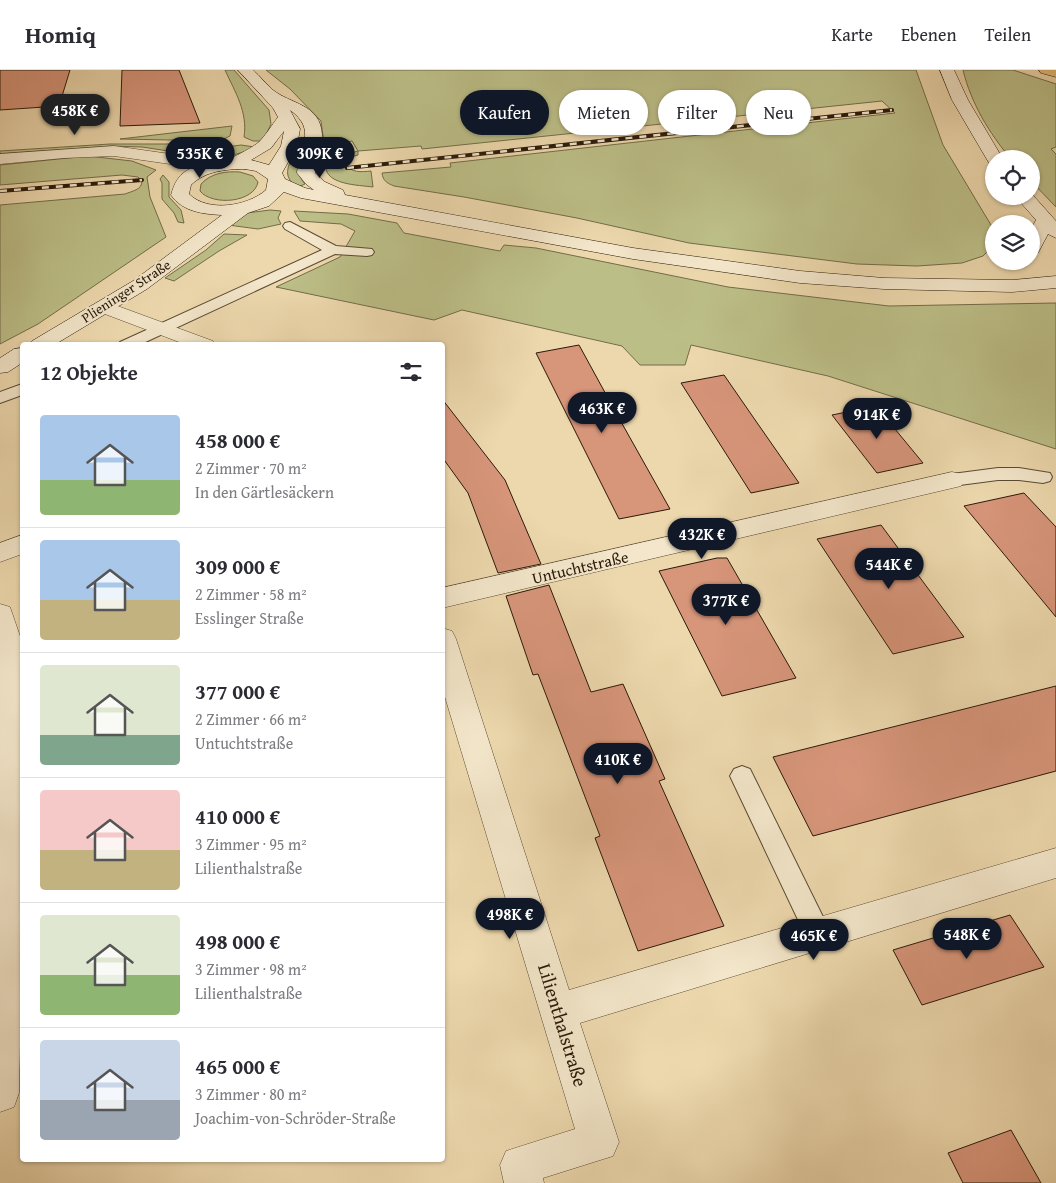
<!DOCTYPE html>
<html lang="de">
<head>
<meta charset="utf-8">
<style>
	:root { --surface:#fff; --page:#f2f2f3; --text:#2b2b33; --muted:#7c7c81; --line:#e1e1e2; --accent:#111827 }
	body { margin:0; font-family:"Gentium Book Plus",serif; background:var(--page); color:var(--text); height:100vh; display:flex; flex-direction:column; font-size:19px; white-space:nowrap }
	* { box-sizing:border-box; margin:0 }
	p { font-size:16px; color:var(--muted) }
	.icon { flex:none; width:28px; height:28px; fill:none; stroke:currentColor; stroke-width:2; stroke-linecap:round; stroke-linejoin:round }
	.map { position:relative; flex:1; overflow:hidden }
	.panel { position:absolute; left:20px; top:272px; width:425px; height:820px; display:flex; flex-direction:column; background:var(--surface); border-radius:5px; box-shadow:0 1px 4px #0004 }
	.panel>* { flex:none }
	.banner { position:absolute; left:460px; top:20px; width:475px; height:45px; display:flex; gap:10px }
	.tools { position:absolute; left:985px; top:80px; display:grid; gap:10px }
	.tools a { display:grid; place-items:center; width:55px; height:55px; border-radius:50%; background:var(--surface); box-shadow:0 1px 4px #0004; font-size:25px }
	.price { position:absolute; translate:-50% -42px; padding:0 11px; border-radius:18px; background:var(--accent); color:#fff; font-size:16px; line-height:32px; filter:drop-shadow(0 1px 2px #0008) }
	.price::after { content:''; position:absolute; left:50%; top:30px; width:15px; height:11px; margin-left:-8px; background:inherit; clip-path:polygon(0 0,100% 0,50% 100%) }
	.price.active { background:#222; color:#fff }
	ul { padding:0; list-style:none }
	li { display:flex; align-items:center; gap:15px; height:125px; padding:0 20px }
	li+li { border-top:1px solid var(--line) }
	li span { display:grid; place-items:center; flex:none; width:140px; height:100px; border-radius:5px; color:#555 }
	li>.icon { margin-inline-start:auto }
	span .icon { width:60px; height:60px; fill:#fffc; stroke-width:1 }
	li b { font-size:21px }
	h2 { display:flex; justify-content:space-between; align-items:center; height:60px; padding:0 20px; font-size:21px }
	.chip { padding:0 18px; border-radius:22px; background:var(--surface); box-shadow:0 1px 4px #0004; font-size:18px; line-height:45px }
	.chip.active { background:var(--accent); color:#fff }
	header { display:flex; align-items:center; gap:30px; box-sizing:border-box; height:70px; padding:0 25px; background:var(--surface); border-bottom:1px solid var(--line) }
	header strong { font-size:24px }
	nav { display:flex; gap:28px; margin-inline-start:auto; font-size:18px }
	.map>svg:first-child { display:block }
</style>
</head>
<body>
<header>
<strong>Homiq</strong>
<nav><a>Karte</a><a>Ebenen</a><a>Teilen</a></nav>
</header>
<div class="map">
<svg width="1056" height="1113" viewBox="0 0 1056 1113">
	<rect width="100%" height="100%" fill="#edd8ad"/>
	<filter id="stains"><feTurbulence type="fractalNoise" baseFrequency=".004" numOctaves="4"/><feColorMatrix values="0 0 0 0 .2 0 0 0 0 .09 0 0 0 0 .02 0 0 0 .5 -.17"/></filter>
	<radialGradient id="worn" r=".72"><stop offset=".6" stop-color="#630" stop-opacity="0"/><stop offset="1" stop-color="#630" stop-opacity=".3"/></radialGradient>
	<g fill="#bcbe87" stroke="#736c48">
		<path d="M225 0H234L269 40 271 54 263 71H253L244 67C248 42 235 22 225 0Z"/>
		<path d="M266 0H916L943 75 994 160V175L983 186 962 193 917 196 857 194 689 173 577 148 464 127 394 116C387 113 383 111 382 103L451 97 450 93 895 43 882 31 422 79 421 76 358 81V85L351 87 345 94C351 103 361 102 371 101L373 117C359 115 323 115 326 94 326 89 330 84 332 79L347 77 351 83 358 81 352 71 331 75 324 73 321 51 290 19Z"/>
		<path d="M963 0H1013L1056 14V77L1051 79 1056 84V137L1031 111V89H1011C989 63 971 33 963 0Z"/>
		<path d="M232 56 230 66 220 71 120 69Z"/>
		<path d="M110 74H195L198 76 197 78 188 84 142 77 111 76 0 84V81Z"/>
		<path d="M241 75 255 77C236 86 220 89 200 87L219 78Z"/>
		<path d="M298 79H304C300 93 294 102 305 114L298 117C280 107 289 92 298 79Z"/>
		<path d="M88 86 132 91 156 100 147 107 150 127 166 167 38 254 0 274V135L125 124C132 121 142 120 142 111L138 107 122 105 0 115V95Z"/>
		<path d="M240 102 253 106 258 112C254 133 212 136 200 121L201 114C211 103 226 101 240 102Z"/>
		<path d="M163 105 169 112V127L181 140 184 153 178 152 174 143 162 129V113L160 109Z"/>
		<path d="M270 140 281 141 278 148 281 154 258 159 228 155 247 143Z"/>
		<path d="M294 141 348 144 397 153 404 163 500 181 504 175 536 178 728 217 889 236 1056 233V379L828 306 691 275 685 295H640L622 276 462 240 434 250 276 217 340 187 355 161 341 154 300 151Z"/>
		<path d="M224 164 247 165 219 181 174 211 165 208 206 180Z"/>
	</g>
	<g fill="#d7957a" stroke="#2a1a0a">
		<path d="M0 0H70L59 36 0 40Z"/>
		<path d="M122 0H179L200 53 120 56Z"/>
		<path d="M579 275 620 350 670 439 619 449 536 283Z"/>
		<path d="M724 305 760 357 799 413 751 423 681 313Z"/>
		<path d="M442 329 505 410 541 494 498 503 468 423 442 387Z"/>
		<path d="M876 336 923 393 877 403 832 345Z"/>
		<path d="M1024 423 1056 457V547L964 436Z"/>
		<path d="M881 455 921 509 964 567 893 584 817 469Z"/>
		<path d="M717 488H727L796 608 722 626 659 501Z"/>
		<path d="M549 515 591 622 623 614 665 709 659 711 724 856 638 881 595 768 600 766 538 604 533 605 506 526Z"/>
		<path d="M1056 616V701L813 766 773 687Z"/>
		<path d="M1010 845 1044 897 922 935 893 880Z"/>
		<path d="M1011 1060 1041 1113H963L948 1083Z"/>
	</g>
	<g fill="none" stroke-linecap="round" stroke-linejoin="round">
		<defs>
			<g id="service">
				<path d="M290 152 336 176 372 179 374 182 372 185 367 186 335 184 139 275H118L120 272 322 180 285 159 283 156 285 153Z"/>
				<path d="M22 314V325L0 333V322Z"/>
				<path d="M998 398H1019L1050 403 1052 407 1050 411 1043 413 1019 410H998L952 416 945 414 943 410 945 406 952 404Z"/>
				<path d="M742 696 750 699 827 855 831 864 827 873 818 877 809 873 730 706 734 699Z"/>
			</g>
			<g id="minor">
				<path d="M114 76 219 91 225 92 227 96 225 100 219 101 114 86 64 88 0 94V84Z"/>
				<path d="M104 231 213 271 217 275H187L97 241 94 237 97 233Z"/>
				<path d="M952 402 961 404 964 410 961 416 442 538V518Z"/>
				<path d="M22 465V484L0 492V473Z"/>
				<path d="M0 534 10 537 22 572V880L19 1023 14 1037 0 1042Z"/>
				<path d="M442 558 452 561 456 569 569 920 1056 778V808L580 953 619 1072 613 1086 543 1108 544 1113H504L500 1095 506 1081 575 1059 442 617Z"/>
			</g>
			<g id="secondary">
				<path d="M238 0H253C260 6 266 14 273 20 290 34 321 34 322 65 322 78 315 90 315 103L325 112 343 120 345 125 633 178 800 201 884 208 1012 210 1056 206V218L1012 222 884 219 800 213 633 189 301 128 284 122 269 136 248 143 147 219 54 275H28L32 271 133 211 222 145C203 144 183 142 171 125 180 90 203 99 229 89 238 85 252 78 259 72 266 65 272 55 278 47L273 38ZM290 40C318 60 299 77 297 103L306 114 314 120 305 118 285 109 282 103 297 76 300 59ZM284 61 281 76 269 95 251 90 271 78ZM245 99 256 101 268 109 266 120C248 136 208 143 189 124L191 115C205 101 226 99 245 99Z"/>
				<path d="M940 0H954L968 30 1003 89H994V94L989 93 952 30Z"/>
				<path d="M1031 123 1056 151V168L1048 164 1038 183 1031 185V159L1036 150 1015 126H1031Z"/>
				<path d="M22 278V293L8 302 0 303V288L14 279Z"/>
			</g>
			<path id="trunk" d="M1039 0H1056V7L1041 3Z"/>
		</defs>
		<use href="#service" stroke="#5b4a33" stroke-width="2"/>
		<use href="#minor" stroke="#5b4a33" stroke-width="1"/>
		<use href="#secondary" stroke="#2a1a0a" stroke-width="1"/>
		<use href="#trunk" stroke="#2a1a0a" stroke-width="1"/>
		<use href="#service" fill="#f3e6ca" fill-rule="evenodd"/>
		<use href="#minor" fill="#f3e6ca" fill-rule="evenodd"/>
		<use href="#secondary" fill="#f3e6ca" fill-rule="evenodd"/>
		<use href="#trunk" fill="#e6bc76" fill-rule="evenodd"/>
		<defs>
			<g id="rail">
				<path d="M347 98 892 40"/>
				<path d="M0 121 142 110"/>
			</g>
		</defs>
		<use href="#rail" stroke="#2a1a0a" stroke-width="4"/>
		<use href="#rail" stroke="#f3e6ca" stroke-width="2.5" stroke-dasharray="7" stroke-linecap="butt"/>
	</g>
	<g text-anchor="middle" stroke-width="4" stroke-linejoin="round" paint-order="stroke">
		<g font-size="14" fill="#2a1a0a" stroke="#f3e6ca">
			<text transform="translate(126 221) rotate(-33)" y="5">Plieninger Straße</text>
		</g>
		<g font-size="16" fill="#2a1a0a" stroke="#f3e6ca">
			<text transform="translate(580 497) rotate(-13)" y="6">Untuchtstraße</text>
		</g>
		<g font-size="19" fill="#2a1a0a" stroke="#f3e6ca">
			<text transform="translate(563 955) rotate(73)" y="7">Lilienthalstraße</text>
		</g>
	</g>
	<rect width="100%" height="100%" filter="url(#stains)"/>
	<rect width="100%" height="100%" fill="url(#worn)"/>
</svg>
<div class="tools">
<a><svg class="icon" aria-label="locate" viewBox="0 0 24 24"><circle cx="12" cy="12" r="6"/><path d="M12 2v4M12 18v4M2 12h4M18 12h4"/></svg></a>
<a><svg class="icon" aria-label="layers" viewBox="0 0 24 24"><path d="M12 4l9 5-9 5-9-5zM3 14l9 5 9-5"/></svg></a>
</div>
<b class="price active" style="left:75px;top:66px">458K €</b>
<b class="price" style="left:200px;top:109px">535K €</b>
<b class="price" style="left:320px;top:109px">309K €</b>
<b class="price" style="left:602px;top:364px">463K €</b>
<b class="price" style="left:877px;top:370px">914K €</b>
<b class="price" style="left:702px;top:490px">432K €</b>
<b class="price" style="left:889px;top:520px">544K €</b>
<b class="price" style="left:726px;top:556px">377K €</b>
<b class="price" style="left:618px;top:715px">410K €</b>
<b class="price" style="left:510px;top:870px">498K €</b>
<b class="price" style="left:967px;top:890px">548K €</b>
<b class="price" style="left:814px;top:891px">465K €</b>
<div class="banner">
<a class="chip active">Kaufen</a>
<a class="chip">Mieten</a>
<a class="chip">Filter</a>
<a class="chip">Neu</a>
</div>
<section class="panel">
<h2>12 Objekte<svg class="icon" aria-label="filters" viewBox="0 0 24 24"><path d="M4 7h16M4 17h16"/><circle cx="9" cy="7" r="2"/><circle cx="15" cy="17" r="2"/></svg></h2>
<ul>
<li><span style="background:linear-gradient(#a9c7e8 65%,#8fb573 0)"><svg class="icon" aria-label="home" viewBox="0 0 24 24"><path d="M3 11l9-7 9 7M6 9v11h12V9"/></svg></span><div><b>458 000 €</b><p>2 Zimmer · 70 m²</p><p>In den Gärtlesäckern</p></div></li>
<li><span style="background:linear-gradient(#a9c7e8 60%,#c2b280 0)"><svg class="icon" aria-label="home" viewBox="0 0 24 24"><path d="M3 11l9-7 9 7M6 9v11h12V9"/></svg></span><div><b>309 000 €</b><p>2 Zimmer · 58 m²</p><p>Esslinger Straße</p></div></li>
<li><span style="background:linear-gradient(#dfe7d0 70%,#7fa58c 0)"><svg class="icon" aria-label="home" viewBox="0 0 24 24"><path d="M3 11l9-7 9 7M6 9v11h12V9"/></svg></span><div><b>377 000 €</b><p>2 Zimmer · 66 m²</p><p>Untuchtstraße</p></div></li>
<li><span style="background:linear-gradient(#f6c9c9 60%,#c2b280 0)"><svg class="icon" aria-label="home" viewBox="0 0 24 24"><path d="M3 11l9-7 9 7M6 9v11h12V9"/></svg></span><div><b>410 000 €</b><p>3 Zimmer · 95 m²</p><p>Lilienthalstraße</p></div></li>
<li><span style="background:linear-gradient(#dfe7d0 60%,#8fb573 0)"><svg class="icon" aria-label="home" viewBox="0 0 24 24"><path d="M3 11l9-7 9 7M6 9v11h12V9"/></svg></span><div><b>498 000 €</b><p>3 Zimmer · 98 m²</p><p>Lilienthalstraße</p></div></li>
<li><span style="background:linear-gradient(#c9d6e8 60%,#9aa5b1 0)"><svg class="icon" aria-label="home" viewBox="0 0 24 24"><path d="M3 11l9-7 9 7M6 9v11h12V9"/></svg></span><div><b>465 000 €</b><p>3 Zimmer · 80 m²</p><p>Joachim-von-Schröder-Straße</p></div></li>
</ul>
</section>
</div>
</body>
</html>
